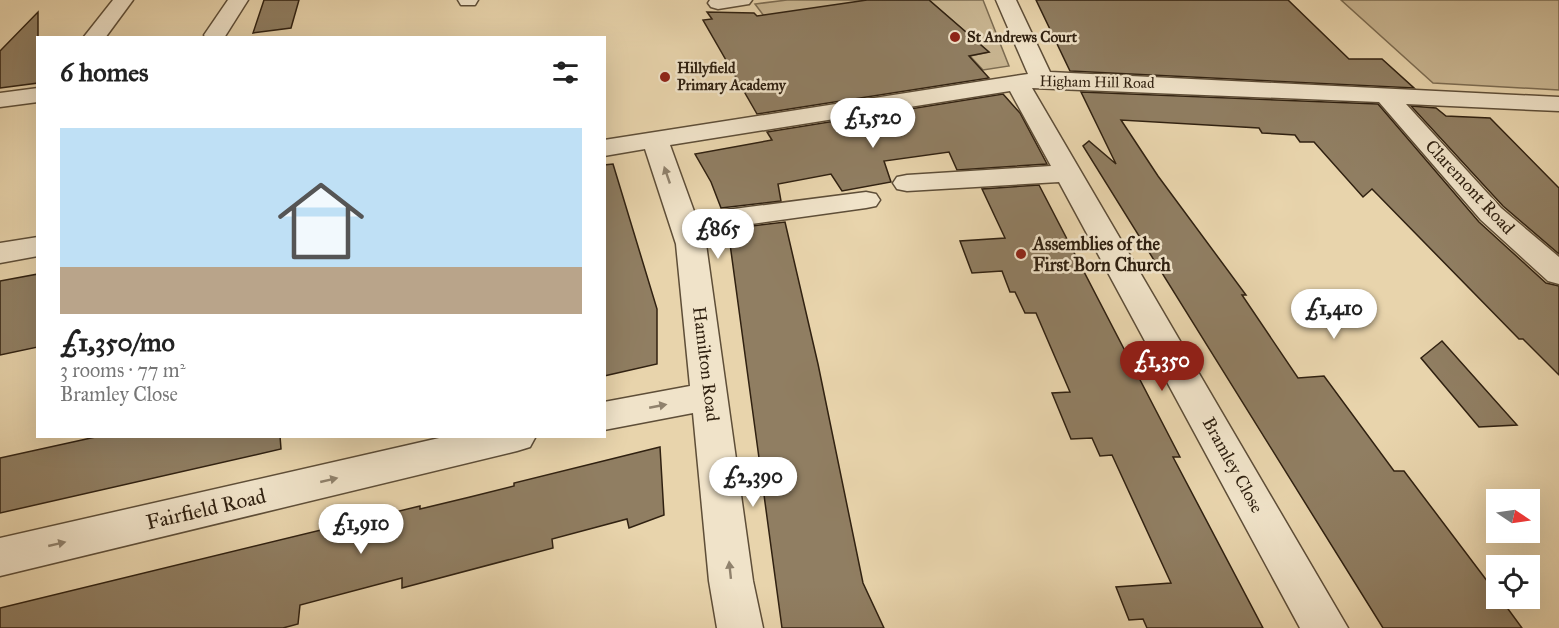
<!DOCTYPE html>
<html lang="en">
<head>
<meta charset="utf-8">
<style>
	:root { --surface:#fff; --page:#f6f6f6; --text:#222; --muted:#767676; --line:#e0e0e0; --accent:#8f2418 }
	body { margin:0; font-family:"IM FELL Great Primer",serif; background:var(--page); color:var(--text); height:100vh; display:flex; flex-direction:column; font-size:22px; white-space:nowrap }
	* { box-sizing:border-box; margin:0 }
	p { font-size:20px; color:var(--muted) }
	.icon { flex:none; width:33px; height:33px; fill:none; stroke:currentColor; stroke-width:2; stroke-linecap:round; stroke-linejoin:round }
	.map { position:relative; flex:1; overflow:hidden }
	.details { position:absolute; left:36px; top:36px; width:570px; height:402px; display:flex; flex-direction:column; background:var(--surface); border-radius:0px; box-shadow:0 6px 24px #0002 }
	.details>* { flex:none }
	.needle { width:39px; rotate:103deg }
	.tools { position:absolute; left:1486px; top:489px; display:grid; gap:12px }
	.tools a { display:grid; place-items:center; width:54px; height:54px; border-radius:0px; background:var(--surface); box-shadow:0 6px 24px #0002; font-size:30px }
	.price { position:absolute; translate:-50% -51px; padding:0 14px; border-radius:21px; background:#fff; color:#222; font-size:20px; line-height:39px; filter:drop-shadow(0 2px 3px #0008) }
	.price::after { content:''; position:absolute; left:50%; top:36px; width:18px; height:14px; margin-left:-9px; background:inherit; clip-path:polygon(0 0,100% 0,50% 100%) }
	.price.selected { background:var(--accent); color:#fff }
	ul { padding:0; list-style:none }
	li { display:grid; align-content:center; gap:12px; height:318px; padding:0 24px }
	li+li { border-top:2px solid var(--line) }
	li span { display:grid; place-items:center; height:186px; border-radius:0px; color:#555 }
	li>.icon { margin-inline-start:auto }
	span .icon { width:108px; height:108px; fill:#fffc; stroke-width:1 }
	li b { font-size:26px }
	h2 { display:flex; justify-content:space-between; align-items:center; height:72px; padding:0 24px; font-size:26px }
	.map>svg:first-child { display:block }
</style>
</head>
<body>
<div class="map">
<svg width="1559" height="628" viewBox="0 0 1559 628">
	<rect width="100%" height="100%" fill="#e8d4ac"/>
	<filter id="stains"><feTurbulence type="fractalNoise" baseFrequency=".00333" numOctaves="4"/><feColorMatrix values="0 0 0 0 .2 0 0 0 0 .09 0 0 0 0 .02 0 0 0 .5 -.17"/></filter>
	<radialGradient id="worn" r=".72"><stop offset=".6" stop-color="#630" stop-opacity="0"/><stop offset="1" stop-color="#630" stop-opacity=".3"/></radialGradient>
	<g fill="#c9b692" stroke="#7c6c52" stroke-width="1.5">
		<path d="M787 0H867L767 20 755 4Z"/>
		<path d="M929 0H983L1009 66 983 70 970 56 989 52Z"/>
		<path d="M1341 0H1559V90L1433 83Z"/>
	</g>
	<g fill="#907e62" stroke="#302111" stroke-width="1.5">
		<path d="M264 0H299L291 28 253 33Z"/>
		<path d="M867 0H929L989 52 969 56 989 78 757 114 703 20 712 19 707 12 754 13 757 16Z"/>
		<path d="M1036 0H1288L1349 59H1382L1414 88 1070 71Z"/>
		<path d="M38 12V83L0 88V51Z"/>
		<path d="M1081 92 1378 104 1479 222 1546 283 1559 286V375L1523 339H1519L1372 189 1363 197 1314 142H1300L1295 135 1262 133 1259 128 1121 120 1158 176 1246 295H1242L1298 378 1324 376 1394 471H1404L1497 594V598H1500L1522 628H1383L1083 146 1089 141 1116 164Z"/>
		<path d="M1003 94 1020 113 1047 164 957 170 949 152 884 161 891 182 842 191 831 174 778 184 781 201 721 208 711 182 695 154 772 140 767 132Z"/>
		<path d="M1411 106 1436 108 1446 116 1490 118 1559 188V254L1503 206Z"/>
		<path d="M613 164 657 309V364L604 376V165Z"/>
		<path d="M1039 185 1180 457H1173L1263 628H1147L1143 619 1129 620 1116 587 1171 583 1112 455 1100 456 1092 438 1071 439 1052 393 1070 392 1036 313H1025L1015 292H1010L1002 271 972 273 960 241 1005 238 982 189Z"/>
		<path d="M785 222 818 364 863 583 884 628H782L728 229Z"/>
		<path d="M38 274V347L0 355V281Z"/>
		<path d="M1442 341 1517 425 1479 427 1421 358Z"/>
		<path d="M100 436H280L281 449 0 513V458Z"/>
		<path d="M660 447 664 515 629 528 627 519 552 539 553 548 402 588V578L300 605 298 624 283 628H0V608L420 506V509L470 497 514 486V483Z"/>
	</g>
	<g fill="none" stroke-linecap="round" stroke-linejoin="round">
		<defs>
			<g id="minor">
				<path d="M113 0H133L105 38H83Z"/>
				<path d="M228 0H248L224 38H206L204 35Z"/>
				<path d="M458 0H478L475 5H461Z"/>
				<path d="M710 0H752L749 4 718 9 711 7 708 3Z"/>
				<path d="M996 0H1016L1050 72 1559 97V111L1406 104 1501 208 1559 257V284L1548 281 1481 220 1379 102 1032 88 1348 628H1300L1059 182 907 191 897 189 893 183 897 177 907 175 1051 166 1010 91 670 145 695 214 866 192 876 194 880 200 876 206 866 208 701 231 706 244 753 581 763 628H717L709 581 693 413 604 430V402L690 386 676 244 645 149 604 156V140L1028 74Z"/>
				<path d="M38 88V102L0 107V93Z"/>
				<path d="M38 237V256L0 263V243Z"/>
				<path d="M448 436H536L530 447 517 451 0 576V538Z"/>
			</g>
		</defs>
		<use href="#minor" stroke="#5e4e38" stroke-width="3"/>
		<use href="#minor" fill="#f0e3c9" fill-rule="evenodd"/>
	</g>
	<defs><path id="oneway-solid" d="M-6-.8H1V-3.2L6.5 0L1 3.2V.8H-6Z" transform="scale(1.5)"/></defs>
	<g fill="#90826d">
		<use href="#oneway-solid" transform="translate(667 175) rotate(-109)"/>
		<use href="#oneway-solid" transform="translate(658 406) rotate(-11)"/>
		<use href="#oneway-solid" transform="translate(329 480) rotate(-13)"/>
		<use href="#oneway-solid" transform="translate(57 544) rotate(-13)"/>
		<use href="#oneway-solid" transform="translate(730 570) rotate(-96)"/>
	</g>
	<g fill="#8f2418" stroke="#f0e3c9" stroke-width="2">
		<circle cx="955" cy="37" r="6"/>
		<circle cx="665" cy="77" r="6"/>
		<circle cx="1021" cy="254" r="6"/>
	</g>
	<g text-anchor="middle" stroke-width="5" stroke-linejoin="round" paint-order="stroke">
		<g font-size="15" font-weight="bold" fill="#302111" stroke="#f0e3c9" text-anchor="start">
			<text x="967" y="42">St Andrews Court</text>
			<text x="677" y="73">Hillyfield<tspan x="677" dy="17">Primary Academy</tspan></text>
		</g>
		<g font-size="15" fill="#302111" stroke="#f0e3c9">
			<text transform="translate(1097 82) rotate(1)" y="5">Higham Hill Road</text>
		</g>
		<g font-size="18" fill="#302111" stroke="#f0e3c9">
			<text transform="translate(1470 187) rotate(47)" y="6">Claremont Road</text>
			<text transform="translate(706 364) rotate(83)" y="6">Hamilton Road</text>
			<text transform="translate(1233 465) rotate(61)" y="6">Bramley Close</text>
		</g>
		<g font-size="18" font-weight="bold" fill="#302111" stroke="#f0e3c9" text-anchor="start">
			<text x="1033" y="250">Assemblies of the<tspan x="1033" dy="21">First Born Church</tspan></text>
		</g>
		<g font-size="21" fill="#302111" stroke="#f0e3c9">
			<text transform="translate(206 509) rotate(-13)" y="7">Fairfield Road</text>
		</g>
	</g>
	<rect width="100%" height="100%" filter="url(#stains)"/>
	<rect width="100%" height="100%" fill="url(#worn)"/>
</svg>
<div class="tools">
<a><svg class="needle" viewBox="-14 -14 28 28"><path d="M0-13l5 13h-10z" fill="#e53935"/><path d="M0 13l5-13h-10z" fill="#767676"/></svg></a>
<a><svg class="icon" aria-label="locate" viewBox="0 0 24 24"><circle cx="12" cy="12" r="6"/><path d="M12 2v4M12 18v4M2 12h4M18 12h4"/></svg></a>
</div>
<b class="price" style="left:873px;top:149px">£1,520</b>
<b class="price" style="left:718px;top:260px">£865</b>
<b class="price" style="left:1334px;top:340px">£1,410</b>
<b class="price selected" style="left:1162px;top:392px">£1,350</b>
<b class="price" style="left:753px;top:508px">£2,390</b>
<b class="price" style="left:361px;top:555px">£1,910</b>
<section class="details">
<h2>6 homes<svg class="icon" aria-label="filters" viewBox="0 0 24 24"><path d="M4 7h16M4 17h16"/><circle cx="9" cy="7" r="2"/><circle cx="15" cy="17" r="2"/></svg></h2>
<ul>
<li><span style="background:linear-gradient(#bfe0f5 75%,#b9a48a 0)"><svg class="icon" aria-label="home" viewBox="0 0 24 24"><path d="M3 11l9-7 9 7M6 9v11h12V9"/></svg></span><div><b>£1,350/mo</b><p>3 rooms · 77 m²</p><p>Bramley Close</p></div></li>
</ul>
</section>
</div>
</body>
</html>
